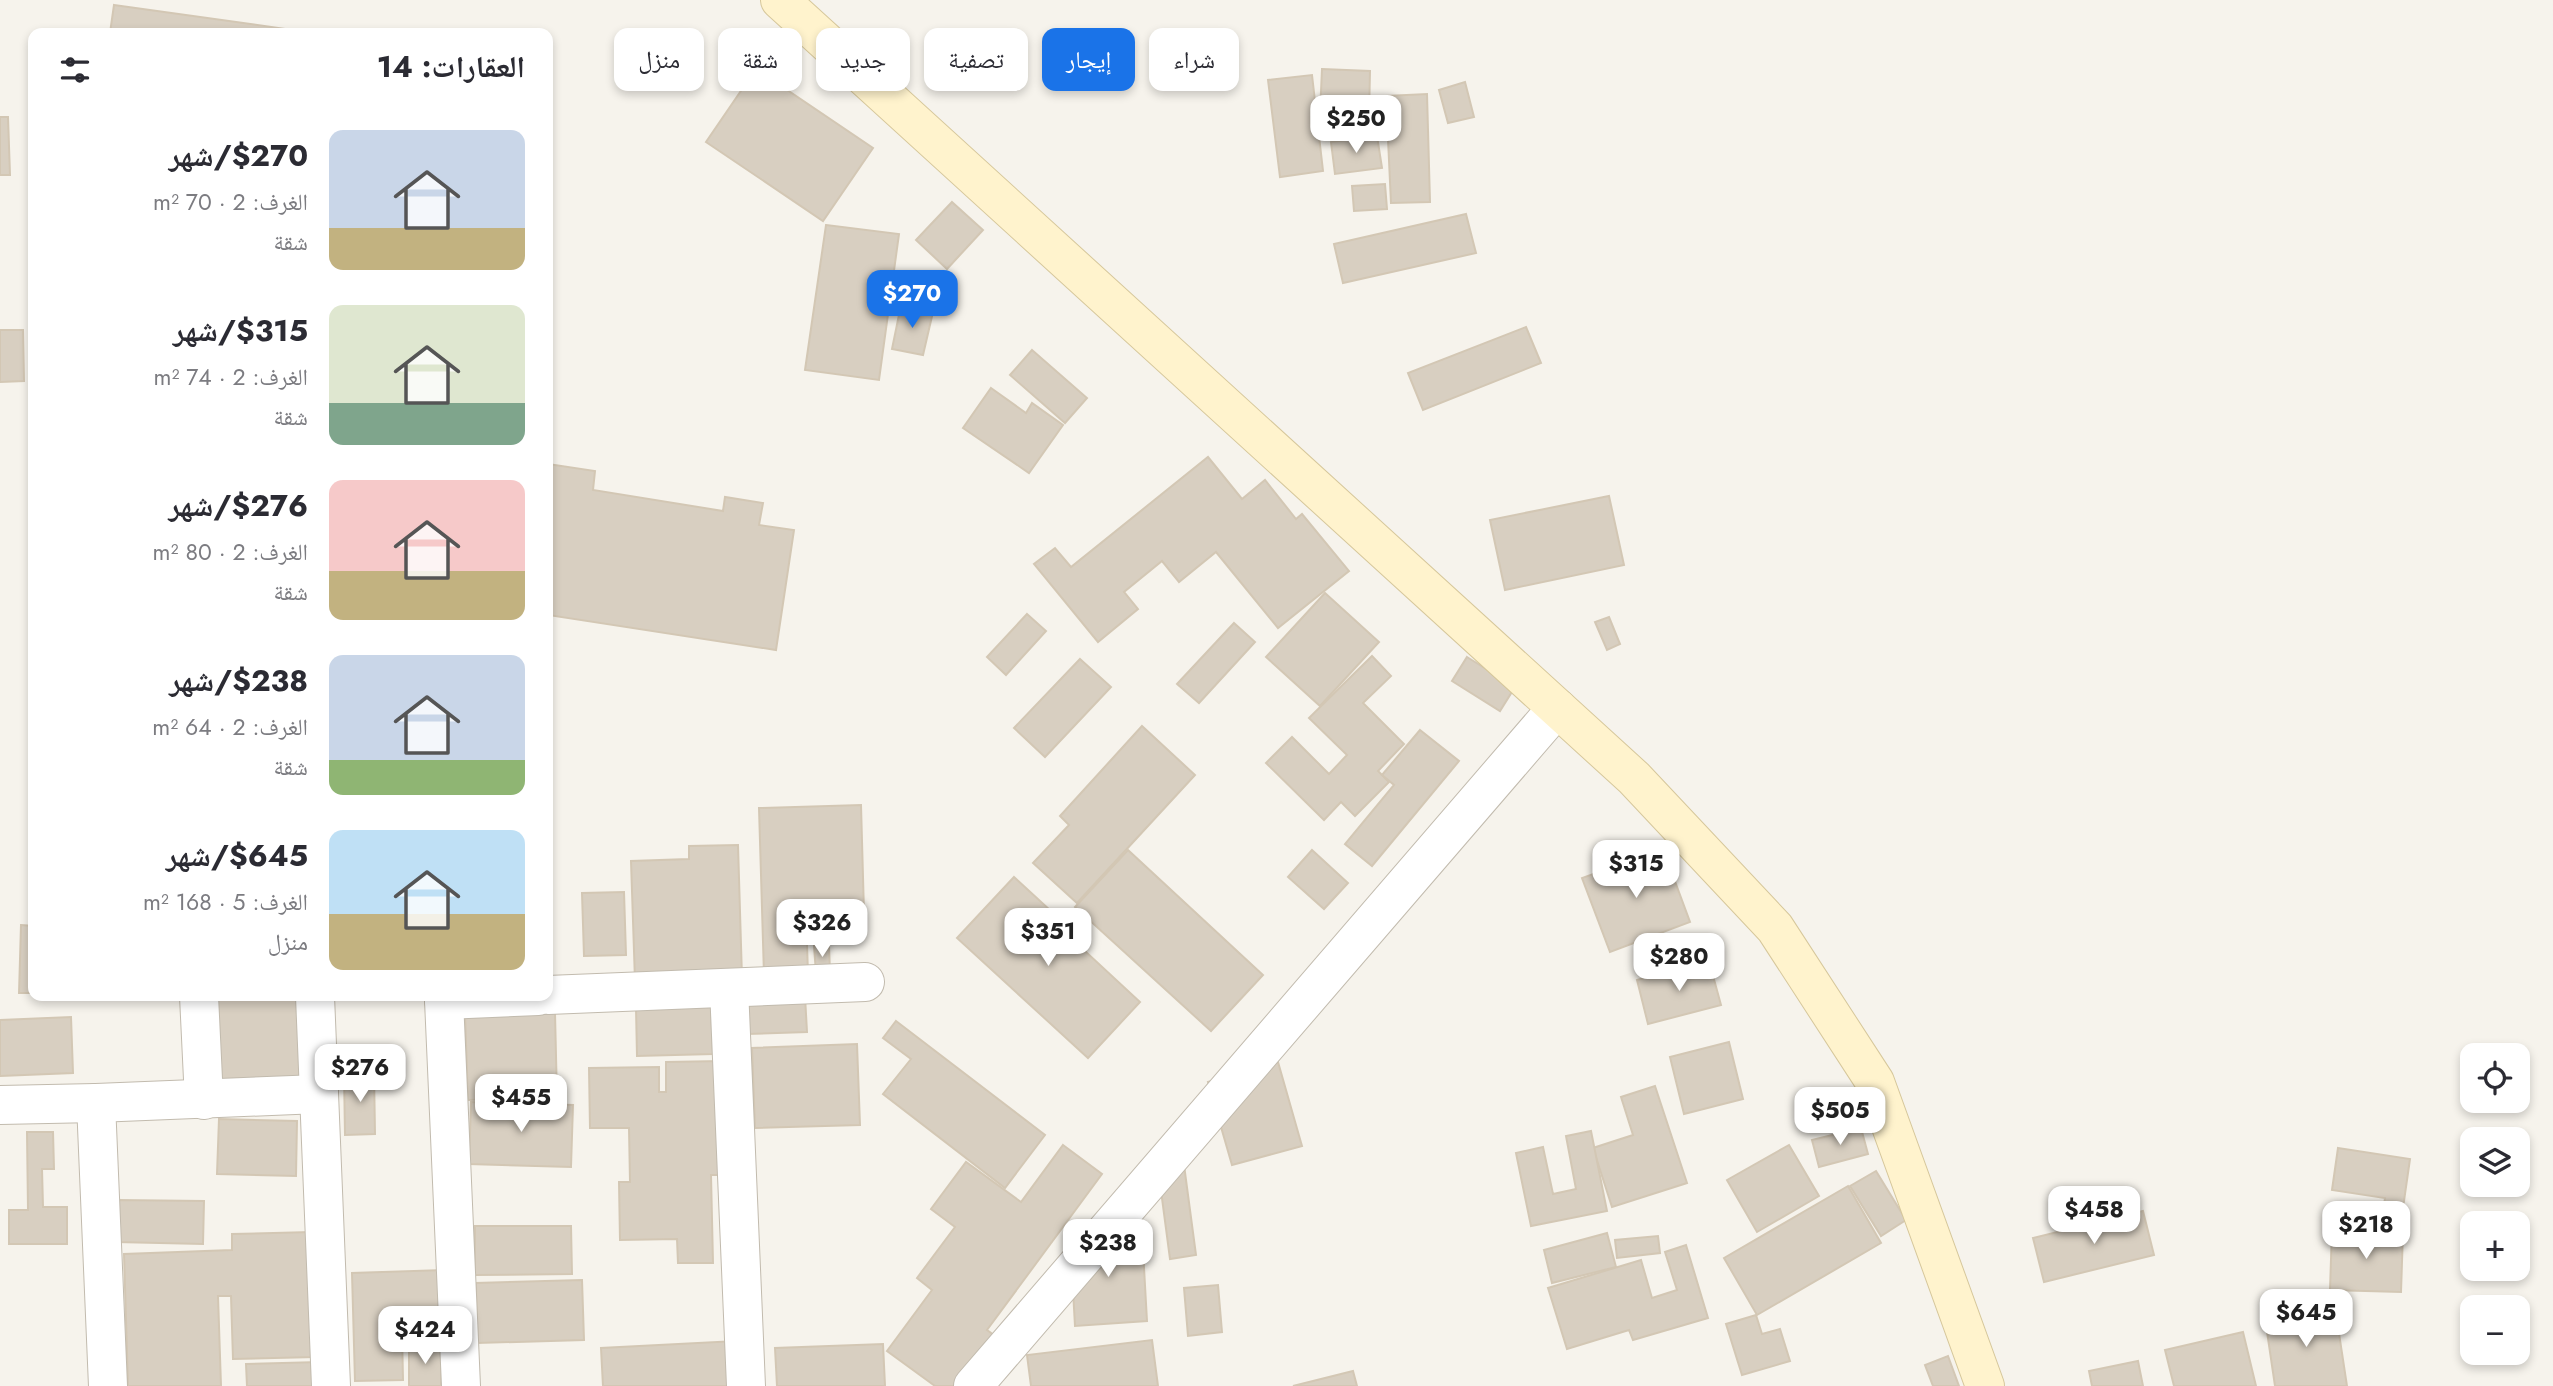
<!DOCTYPE html>
<html lang="ar">
<head>
<meta charset="utf-8">
<style>
	:root { --surface:#fff; --page:#f7f7f7; --text:#2b2b33; --muted:#7c7c81; --accent:#1a73e8 }
	body { margin:0; font-family:Jost,"Noto Naskh Arabic",sans-serif; background:var(--page); color:var(--text); direction:rtl; height:100vh; display:flex; flex-direction:column; font-size:26px; white-space:nowrap }
	* { box-sizing:border-box; margin:0 }
	p { font-size:23px; color:var(--muted) }
	.icon { flex:none; width:38px; height:38px; fill:none; stroke:currentColor; stroke-width:2; stroke-linecap:round; stroke-linejoin:round }
	.map { position:relative; flex:1; overflow:hidden; direction:ltr }
	.details { position:absolute; left:28px; top:28px; width:525px; height:973px; display:flex; flex-direction:column; background:var(--surface); border-radius:14px; box-shadow:0 4px 10px #0003; direction:rtl }
	.details>* { flex:none }
	.hud { position:absolute; left:574px; top:28px; width:665px; height:63px; direction:rtl; display:flex; gap:14px }
	.tools { position:absolute; left:2460px; top:1043px; display:grid; gap:14px }
	.tools a { display:grid; place-items:center; width:70px; height:70px; border-radius:14px; background:var(--surface); box-shadow:0 4px 10px #0003; font-size:35px }
	.price { position:absolute; translate:-50% -60px; padding:0 16px; border-radius:14px; background:#fff; color:#222; font-size:23px; line-height:46px; filter:drop-shadow(0 2px 4px #0008) }
	.price::after { content:''; position:absolute; left:50%; top:42px; width:21px; height:16px; margin-left:-10px; background:inherit; clip-path:polygon(0 0,100% 0,50% 100%) }
	.price.current { background:var(--accent); color:#fff }
	ul { padding:0; list-style:none }
	li { display:flex; align-items:center; gap:21px; height:175px; padding:0 28px }
	li span { display:grid; place-items:center; flex:none; width:196px; height:140px; border-radius:14px; color:#555 }
	li>.icon { margin-inline-start:auto }
	span .icon { width:84px; height:84px; fill:#fffc; stroke-width:1 }
	li b { font-size:30px }
	h2 { display:flex; justify-content:space-between; align-items:center; height:84px; padding:0 28px; font-size:30px }
	.chip { padding:0 24px; border-radius:14px; background:var(--surface); box-shadow:0 4px 10px #0003; font-size:24px; line-height:63px }
	.chip.current { background:var(--accent); color:#fff }
	.map>svg:first-child { display:block }
</style>
</head>
<body>
<div class="map">
<svg width="2553" height="1386" viewBox="0 0 2553 1386">
	<rect width="100%" height="100%" fill="#f6f3ec"/>
	<g fill="#d8cfc1" stroke="#d3c7b4" stroke-width="2">
		<path d="M114 5 293 30V33H110Z"/>
		<path d="M756 69 873 148 823 221 706 142Z"/>
		<path d="M1322 69 1370 71 1369 117 1320 115Z"/>
		<path d="M1312 75 1323 171 1280 177 1268 80Z"/>
		<path d="M1465 82 1474 117 1448 123 1439 90Z"/>
		<path d="M1427 94 1430 202 1391 203 1386 96Z"/>
		<path d="M0 117H8L10 175H0Z"/>
		<path d="M1377 136 1382 168 1335 174 1331 142Z"/>
		<path d="M1385 184 1387 209 1354 211 1352 186Z"/>
		<path d="M952 202 983 230 947 269 916 240Z"/>
		<path d="M1466 214 1476 253 1343 283 1334 244Z"/>
		<path d="M826 225 899 234 879 380 805 370Z"/>
		<path d="M901 305 933 312 923 355 892 349Z"/>
		<path d="M1526 327 1541 363 1423 410 1408 373Z"/>
		<path d="M0 330H23L24 381 0 382Z"/>
		<path d="M1032 350 1087 398 1065 423 1010 375Z"/>
		<path d="M991 388 1026 413 1032 403 1063 425 1029 473 963 428Z"/>
		<path d="M1208 457 1242 499 1265 480 1296 519 1302 514 1349 571 1278 628 1216 552 1179 582 1162 561 1124 592 1138 609 1098 642 1034 564 1055 548 1071 567Z"/>
		<path d="M548 464 595 471 593 490 723 511 725 497 763 503 759 525 794 530 776 650 548 615Z"/>
		<path d="M1609 496 1624 565 1505 590 1490 520Z"/>
		<path d="M1325 593 1379 642 1320 706 1266 657Z"/>
		<path d="M1027 614 1046 631 1006 675 987 657Z"/>
		<path d="M1609 617 1620 644 1607 650 1595 622Z"/>
		<path d="M1234 623 1255 642 1199 703 1177 684Z"/>
		<path d="M1372 656 1391 676 1363 703 1404 744 1378 771 1389 782 1355 816 1341 802 1324 820 1266 763 1292 737 1329 774 1347 755 1309 718Z"/>
		<path d="M1467 657 1515 687 1500 711 1452 681Z"/>
		<path d="M1080 659 1111 687 1045 757 1014 728Z"/>
		<path d="M1142 726 1195 775 1077 903 1033 863 1069 825 1060 816Z"/>
		<path d="M1420 730 1459 761 1372 866 1345 844 1394 785 1382 775Z"/>
		<path d="M861 805 864 913 806 914 808 974 764 975 759 808Z"/>
		<path d="M738 845 742 978 635 981 631 861 689 859V846Z"/>
		<path d="M1663 849 1690 922 1610 952 1582 878Z"/>
		<path d="M1128 850 1263 975 1211 1031 1075 907Z"/>
		<path d="M1312 850 1348 883 1324 909 1288 877Z"/>
		<path d="M1014 877 1063 922 1059 927 1140 1002 1088 1058 957 938Z"/>
		<path d="M624 892 626 955 584 956 582 893Z"/>
		<path d="M21 925 33 926V993H19Z"/>
		<path d="M814 946H829L830 972 816 973Z"/>
		<path d="M1709 961 1721 1005 1648 1024 1637 980Z"/>
		<path d="M215 996H305L307 1085 217 1087Z"/>
		<path d="M805 996 807 1032 747 1034 746 998Z"/>
		<path d="M711 1006 713 1054 637 1056 636 1008Z"/>
		<path d="M555 1013 557 1098 468 1100 465 1015Z"/>
		<path d="M71 1017 73 1073 0 1076V1020Z"/>
		<path d="M896 1021 1045 1135 1005 1188 883 1094 911 1059 883 1038Z"/>
		<path d="M1729 1042 1743 1099 1684 1114 1670 1057Z"/>
		<path d="M857 1044 860 1125 755 1128 752 1048Z"/>
		<path d="M722 1061 724 1175H711L713 1263H678L677 1239 620 1240 619 1182H630L629 1128H590L589 1068 659 1067V1092H666V1062Z"/>
		<path d="M1278 1062 1302 1146 1232 1165 1208 1082Z"/>
		<path d="M374 1073 375 1134 345 1135 344 1074Z"/>
		<path d="M1655 1086 1687 1183 1612 1207 1593 1148 1633 1135 1621 1097Z"/>
		<path d="M471 1102 573 1105 571 1167 469 1164Z"/>
		<path d="M219 1119 297 1121 296 1176 217 1174Z"/>
		<path d="M1861 1128 1868 1154 1819 1167 1812 1140Z"/>
		<path d="M1591 1131 1607 1211 1531 1226 1516 1153 1543 1147 1553 1194 1576 1189 1566 1136Z"/>
		<path d="M27 1132H53L54 1169H42L43 1207H67V1244H9V1210H28Z"/>
		<path d="M1063 1145 1102 1174 987 1330 1008 1345 977 1386H935L887 1351 932 1290 917 1278 955 1227 931 1209 966 1162 1021 1202Z"/>
		<path d="M1789 1145 1819 1196 1757 1232 1727 1180Z"/>
		<path d="M2338 1148 2410 1159 2400 1229 2381 1227 2385 1198 2332 1190Z"/>
		<path d="M1184 1165 1196 1255 1170 1259 1158 1168Z"/>
		<path d="M1876 1171 1906 1220 1881 1236 1850 1186Z"/>
		<path d="M1848 1186 1881 1243 1757 1315 1724 1258Z"/>
		<path d="M117 1200 204 1201 203 1244 116 1242Z"/>
		<path d="M2143 1211 2154 1255 2044 1282 2033 1238Z"/>
		<path d="M475 1226H571L572 1274 475 1275Z"/>
		<path d="M2332 1229 2403 1232 2401 1292 2330 1290Z"/>
		<path d="M311 1232 315 1357 233 1359 231 1296H218L221 1386H128L124 1254 232 1250V1234Z"/>
		<path d="M1142 1232 1147 1321 1075 1326 1070 1236Z"/>
		<path d="M1607 1233 1616 1267 1552 1283 1544 1250Z"/>
		<path d="M1658 1236 1660 1253 1617 1258 1615 1240Z"/>
		<path d="M1686 1245 1708 1318 1633 1340 1629 1330 1567 1349 1548 1288 1641 1260 1652 1298 1677 1290 1665 1252Z"/>
		<path d="M444 1270 446 1331 402 1332 403 1380 355 1381 352 1273Z"/>
		<path d="M582 1280 584 1340 477 1343 476 1283Z"/>
		<path d="M1218 1285 1222 1332 1188 1336 1184 1288Z"/>
		<path d="M2335 1307 2347 1386H2275L2265 1318Z"/>
		<path d="M1756 1315 1762 1334 1780 1329 1790 1361 1742 1375 1726 1324Z"/>
		<path d="M2243 1332 2256 1386H2174L2165 1350Z"/>
		<path d="M1152 1340 1158 1386H1031L1027 1355Z"/>
		<path d="M736 1341 739 1386H603L601 1348Z"/>
		<path d="M883 1344 885 1386H777L775 1348Z"/>
		<path d="M409 1346H442L441 1386H409Z"/>
		<path d="M1948 1356 1959 1386H1933L1925 1365Z"/>
		<path d="M2138 1361 2143 1386H2092L2089 1371Z"/>
		<path d="M320 1362 321 1386H247L246 1364Z"/>
		<path d="M1353 1371 1357 1386H1293Z"/>
	</g>
	<g fill="none" stroke-linecap="round" stroke-linejoin="round">
		<defs>
			<g id="street">
				<path d="M729 988 746 1386"/>
				<path d="M548 995 865 982"/>
				<path d="M199 996 204 1100"/>
				<path d="M315 996 331 1386"/>
				<path d="M444 996V1000L538 996"/>
				<path d="M444 1000 461 1386"/>
				<path d="M0 1105 96 1103"/>
				<path d="M108 1386 96 1103 319 1094"/>
				<path d="M973 1386 1557 708"/>
			</g>
			<path id="secondary" d="M780 0 1634 778 1775 928 1875 1082 1985 1386"/>
		</defs>
		<use href="#street" stroke="#c2bbae" stroke-width="40"/>
		<use href="#secondary" stroke="#d6c79b" stroke-width="40"/>
		<use href="#street" stroke="#fff" stroke-width="38"/>
		<use href="#secondary" stroke="#fff3cd" stroke-width="38"/>
	</g>
</svg>
<div class="tools">
<a><svg class="icon" aria-label="locate" viewBox="0 0 24 24"><circle cx="12" cy="12" r="6"/><path d="M12 2v4M12 18v4M2 12h4M18 12h4"/></svg></a>
<a><svg class="icon" aria-label="layers" viewBox="0 0 24 24"><path d="M12 4l9 5-9 5-9-5zM3 14l9 5 9-5"/></svg></a>
<a>+</a>
<a>−</a>
</div>
<b class="price" style="left:1356px;top:155px">$250</b>
<b class="price current" style="left:912px;top:330px">$270</b>
<b class="price" style="left:1636px;top:900px">$315</b>
<b class="price" style="left:822px;top:959px">$326</b>
<b class="price" style="left:1048px;top:968px">$351</b>
<b class="price" style="left:1679px;top:993px">$280</b>
<b class="price" style="left:360px;top:1104px">$276</b>
<b class="price" style="left:521px;top:1134px">$455</b>
<b class="price" style="left:1840px;top:1147px">$505</b>
<b class="price" style="left:2094px;top:1246px">$458</b>
<b class="price" style="left:2366px;top:1261px">$218</b>
<b class="price" style="left:1108px;top:1279px">$238</b>
<b class="price" style="left:2306px;top:1349px">$645</b>
<b class="price" style="left:425px;top:1366px">$424</b>
<div class="hud">
<a class="chip">شراء</a>
<a class="chip current">إيجار</a>
<a class="chip">تصفية</a>
<a class="chip">جديد</a>
<a class="chip">شقة</a>
<a class="chip">منزل</a>
</div>
<section class="details">
<h2>العقارات: 14<svg class="icon" aria-label="filters" viewBox="0 0 24 24"><path d="M4 7h16M4 17h16"/><circle cx="9" cy="7" r="2"/><circle cx="15" cy="17" r="2"/></svg></h2>
<ul>
<li><span style="background:linear-gradient(#c9d6e8 70%,#c2b280 0)"><svg class="icon" aria-label="home" viewBox="0 0 24 24"><path d="M3 11l9-7 9 7M6 9v11h12V9"/></svg></span><div><b>$270/شهر</b><p>الغرف: 2 · 70 m²</p><p>شقة</p></div></li>
<li><span style="background:linear-gradient(#dfe7d0 70%,#7fa58c 0)"><svg class="icon" aria-label="home" viewBox="0 0 24 24"><path d="M3 11l9-7 9 7M6 9v11h12V9"/></svg></span><div><b>$315/شهر</b><p>الغرف: 2 · 74 m²</p><p>شقة</p></div></li>
<li><span style="background:linear-gradient(#f6c9c9 65%,#c2b280 0)"><svg class="icon" aria-label="home" viewBox="0 0 24 24"><path d="M3 11l9-7 9 7M6 9v11h12V9"/></svg></span><div><b>$276/شهر</b><p>الغرف: 2 · 80 m²</p><p>شقة</p></div></li>
<li><span style="background:linear-gradient(#c9d6e8 75%,#8fb573 0)"><svg class="icon" aria-label="home" viewBox="0 0 24 24"><path d="M3 11l9-7 9 7M6 9v11h12V9"/></svg></span><div><b>$238/شهر</b><p>الغرف: 2 · 64 m²</p><p>شقة</p></div></li>
<li><span style="background:linear-gradient(#bfe0f5 60%,#c2b280 0)"><svg class="icon" aria-label="home" viewBox="0 0 24 24"><path d="M3 11l9-7 9 7M6 9v11h12V9"/></svg></span><div><b>$645/شهر</b><p>الغرف: 5 · 168 m²</p><p>منزل</p></div></li>
</ul>
</section>
</div>
</body>
</html>
